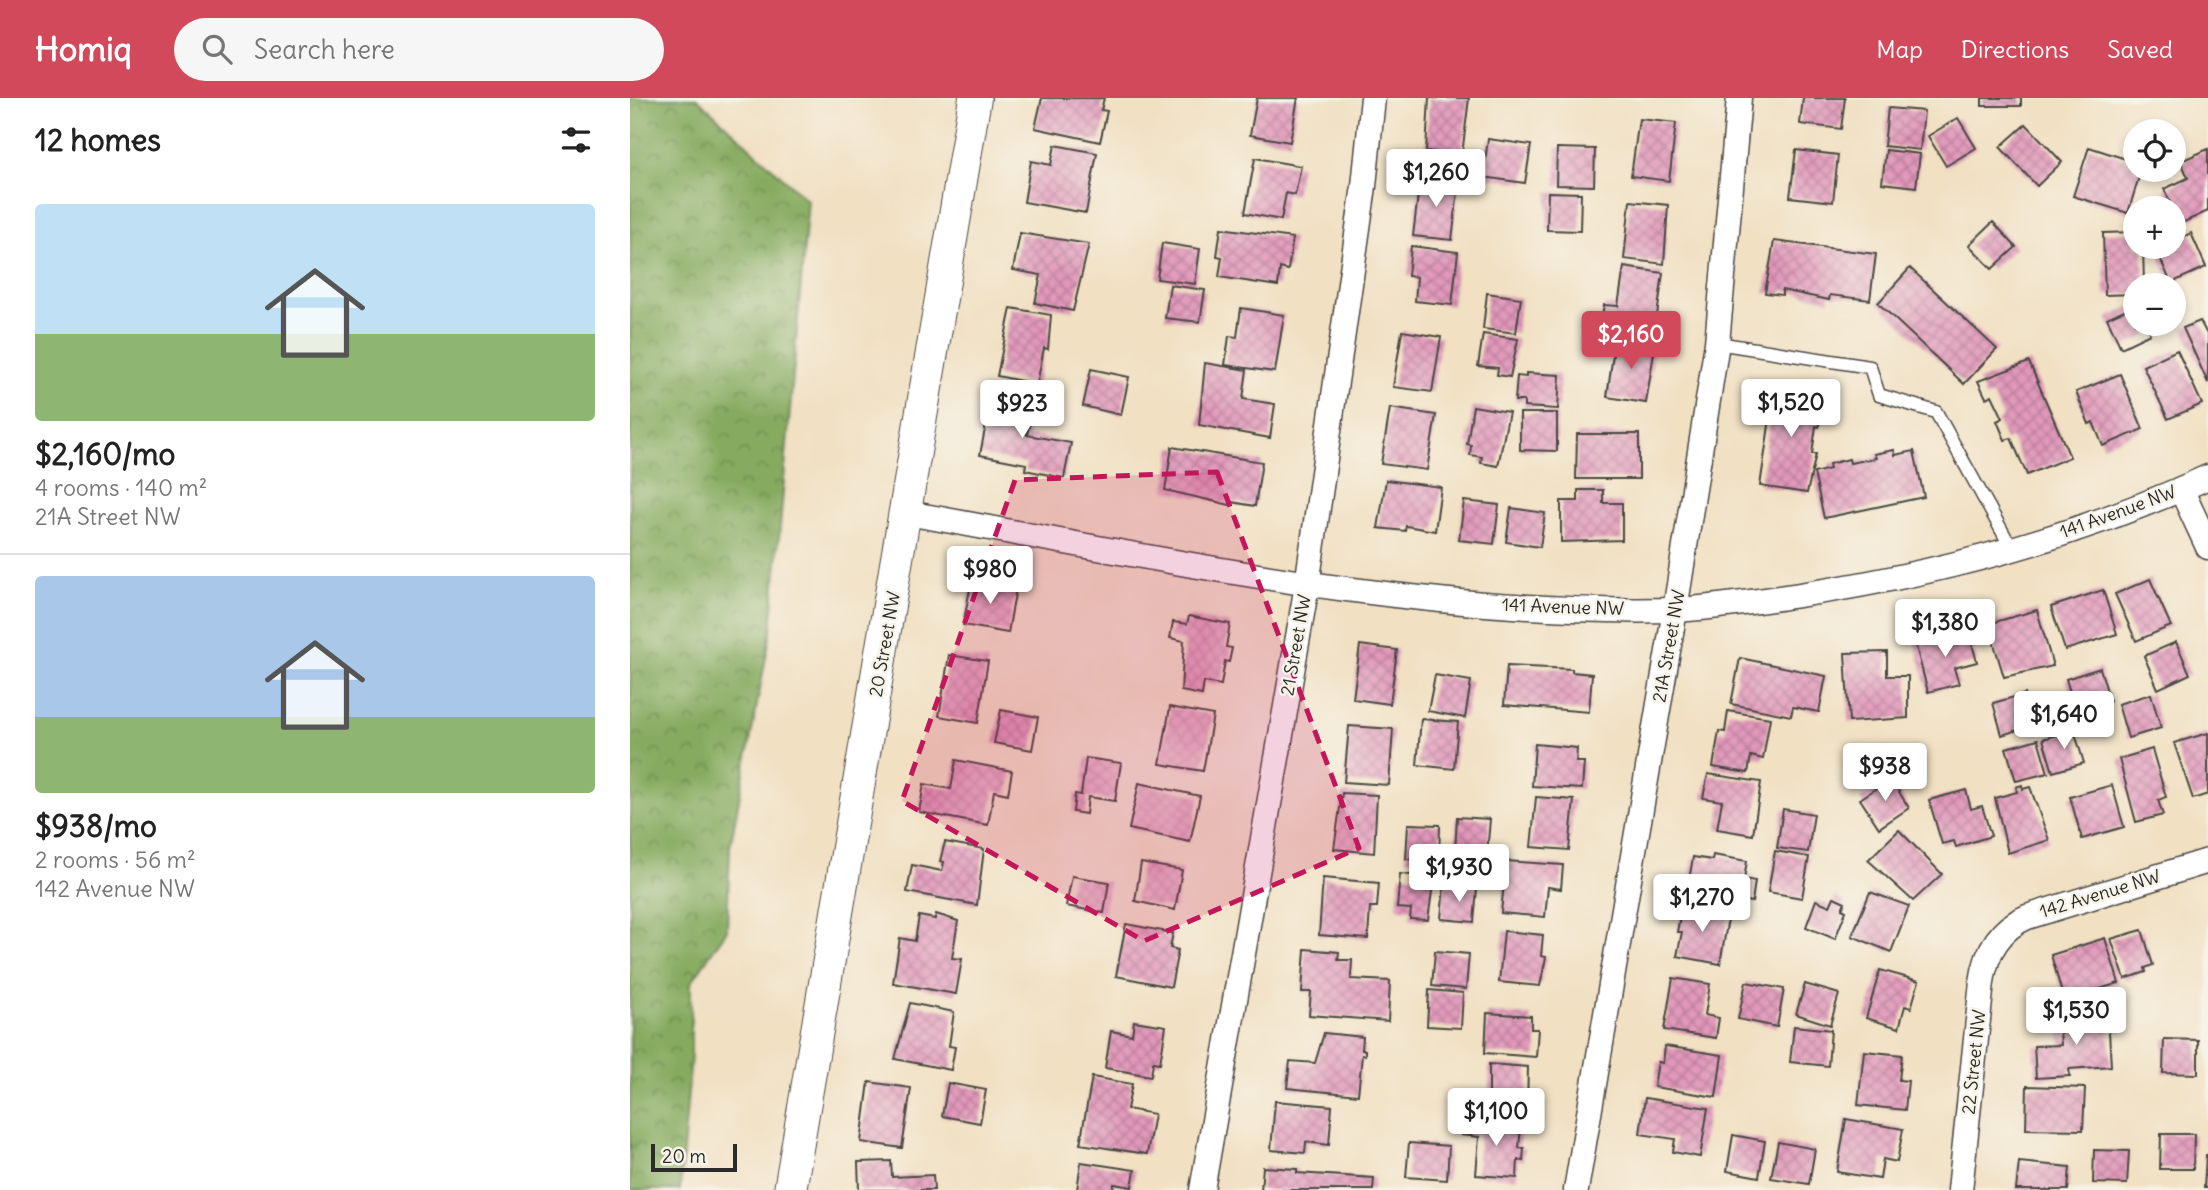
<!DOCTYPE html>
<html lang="en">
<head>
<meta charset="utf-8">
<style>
	:root { --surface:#fff; --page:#f6f6f6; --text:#222; --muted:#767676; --line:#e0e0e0; --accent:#d1495b }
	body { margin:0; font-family:Delius,sans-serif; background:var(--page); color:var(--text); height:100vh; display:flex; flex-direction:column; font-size:26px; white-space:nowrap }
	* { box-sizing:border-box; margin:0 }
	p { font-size:23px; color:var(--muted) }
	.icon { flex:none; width:38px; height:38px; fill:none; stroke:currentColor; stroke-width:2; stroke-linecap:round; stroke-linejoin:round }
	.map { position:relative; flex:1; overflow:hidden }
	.panel { display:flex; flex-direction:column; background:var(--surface); width:630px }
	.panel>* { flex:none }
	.tools { position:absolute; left:1493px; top:21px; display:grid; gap:14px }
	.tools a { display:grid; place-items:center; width:63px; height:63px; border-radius:50%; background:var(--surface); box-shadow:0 4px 10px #0003; font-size:35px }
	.scale { position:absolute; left:21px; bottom:18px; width:86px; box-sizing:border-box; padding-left:7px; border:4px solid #2b2b2b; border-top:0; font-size:19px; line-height:24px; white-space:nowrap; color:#2b2b2b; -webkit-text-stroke:5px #f7f3e8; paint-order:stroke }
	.price { position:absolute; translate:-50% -60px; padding:0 16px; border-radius:7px; background:#fff; color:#222; font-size:23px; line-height:46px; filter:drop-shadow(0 2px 4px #0008) }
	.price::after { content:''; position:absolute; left:50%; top:42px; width:21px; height:16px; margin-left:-10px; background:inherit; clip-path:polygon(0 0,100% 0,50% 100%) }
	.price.selected { background:var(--accent); color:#fff }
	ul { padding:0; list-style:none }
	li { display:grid; align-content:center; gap:14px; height:371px; padding:0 35px }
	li+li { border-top:2px solid var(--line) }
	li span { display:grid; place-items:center; height:217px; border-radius:7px; color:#555 }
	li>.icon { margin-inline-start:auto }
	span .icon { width:126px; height:126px; fill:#fffc; stroke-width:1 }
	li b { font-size:30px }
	h2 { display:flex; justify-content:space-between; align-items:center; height:84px; padding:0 35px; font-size:30px }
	header { display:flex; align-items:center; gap:42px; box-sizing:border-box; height:98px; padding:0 35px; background:var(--accent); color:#fff }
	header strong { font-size:33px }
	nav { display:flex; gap:38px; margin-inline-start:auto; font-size:24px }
	.search { width:490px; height:63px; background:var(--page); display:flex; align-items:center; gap:18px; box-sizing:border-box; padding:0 24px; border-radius:38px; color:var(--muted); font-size:26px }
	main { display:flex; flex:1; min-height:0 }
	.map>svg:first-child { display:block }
</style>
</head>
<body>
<header>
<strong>Homiq</strong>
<div class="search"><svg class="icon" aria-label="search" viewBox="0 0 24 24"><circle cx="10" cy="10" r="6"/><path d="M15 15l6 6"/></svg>Search here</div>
<nav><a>Map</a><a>Directions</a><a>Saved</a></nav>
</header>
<main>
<section class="panel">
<h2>12 homes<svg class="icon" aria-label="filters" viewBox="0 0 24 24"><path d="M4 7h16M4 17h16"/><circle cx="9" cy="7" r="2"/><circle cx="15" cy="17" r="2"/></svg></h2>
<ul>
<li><span style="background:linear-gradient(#bfe0f5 60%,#8fb573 0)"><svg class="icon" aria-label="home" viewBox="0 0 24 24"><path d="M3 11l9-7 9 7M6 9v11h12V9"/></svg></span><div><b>$2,160/mo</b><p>4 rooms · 140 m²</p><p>21A Street NW</p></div></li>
<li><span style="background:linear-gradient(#a9c7e8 65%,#8fb573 0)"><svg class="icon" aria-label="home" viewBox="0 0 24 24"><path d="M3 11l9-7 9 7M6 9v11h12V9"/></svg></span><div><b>$938/mo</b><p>2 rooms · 56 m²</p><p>142 Avenue NW</p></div></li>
</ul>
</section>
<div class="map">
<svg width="1578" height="1092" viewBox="0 0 1578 1092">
	<defs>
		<pattern id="forest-crowns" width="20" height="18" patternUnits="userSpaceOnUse" patternTransform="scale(1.75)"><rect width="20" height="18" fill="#86ab60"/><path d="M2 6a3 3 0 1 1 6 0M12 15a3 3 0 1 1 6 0" fill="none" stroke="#6e8b4f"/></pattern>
		<pattern id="building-cross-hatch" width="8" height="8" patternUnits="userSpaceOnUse" patternTransform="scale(1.75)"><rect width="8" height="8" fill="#e299bb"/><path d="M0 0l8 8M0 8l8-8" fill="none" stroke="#b77d98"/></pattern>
	</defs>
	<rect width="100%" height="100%" fill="#f7f3e8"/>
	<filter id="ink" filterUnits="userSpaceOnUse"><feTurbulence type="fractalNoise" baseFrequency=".0143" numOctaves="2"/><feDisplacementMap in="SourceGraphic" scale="14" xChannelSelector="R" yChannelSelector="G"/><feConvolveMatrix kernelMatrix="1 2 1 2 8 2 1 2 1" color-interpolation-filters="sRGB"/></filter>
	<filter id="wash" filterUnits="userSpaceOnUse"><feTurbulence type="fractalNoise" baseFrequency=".00686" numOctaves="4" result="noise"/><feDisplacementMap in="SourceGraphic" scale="28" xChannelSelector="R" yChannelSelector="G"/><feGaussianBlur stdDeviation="1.57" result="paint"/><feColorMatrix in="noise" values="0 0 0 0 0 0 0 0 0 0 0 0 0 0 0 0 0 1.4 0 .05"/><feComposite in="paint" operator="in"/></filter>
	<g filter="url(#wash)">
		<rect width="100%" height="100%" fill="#f1e0c2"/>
		<path fill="url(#forest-crowns)" stroke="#586b46" stroke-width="2" d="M0 0H67L178 103 141 533 100 749 97 832 61 885V958L50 1092H0Z"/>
		<g id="blocks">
			<g fill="url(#building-cross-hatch)">
				<path d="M412 0H474L471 12 477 13 470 44 405 30Z"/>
				<path d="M627 0H668L660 44 620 37Z"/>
				<path d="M799 0H839L832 57 796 53Z"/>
				<path d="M1173 0H1215L1211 31 1170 26Z"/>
				<rect x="1352" y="0" width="39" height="8"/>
				<path d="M1258 10 1294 13 1290 52 1254 48Z"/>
				<path d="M1328 20 1346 50 1316 68 1298 38Z"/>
				<path d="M1009 21 1046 25 1039 83 1001 78Z"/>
				<path d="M1396 26 1432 64 1407 88 1370 49Z"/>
				<path d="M858 41 901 47 895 85 853 79Z"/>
				<path d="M425 47 467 55 456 115 394 104 401 63 421 67Z"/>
				<path d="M1459 49 1505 64V72H1511L1498 115 1443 98Z"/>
				<path d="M927 50 965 51 964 88 926 87Z"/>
				<path d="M1578 51V113L1550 126 1534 91 1558 80 1551 63Z"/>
				<path d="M1166 52 1208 57 1203 104 1160 99Z"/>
				<path d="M1256 52 1290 56 1286 89 1252 85Z"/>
				<path d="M625 60 671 68 665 97 656 95 651 122 615 115Z"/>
				<path d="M790 80 829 85 822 142 783 138Z"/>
				<path d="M918 94 951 95 950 133 917 132Z"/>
				<path d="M1000 103 1038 107 1034 166 994 161Z"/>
				<path d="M1363 124 1386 149 1362 171 1339 147Z"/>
				<path d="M591 130 663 140 658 172 650 170 648 188 589 179 592 159 587 158Z"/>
				<path d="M1505 134V149H1513L1514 187H1505V196L1475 197 1473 135Z"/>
				<path d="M390 135 459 146 443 213 405 205 411 177 383 172Z"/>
				<path d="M1561 135 1576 169 1541 185 1526 151 1544 149V143Z"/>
				<path d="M1144 143 1246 156 1240 202 1200 197 1199 202 1152 192V197L1135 195Z"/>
				<path d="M532 145 570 151 565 186 527 181Z"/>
				<path d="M781 148 828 154 822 207 785 203 787 179 778 178Z"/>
				<path d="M994 169 1033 175 1025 232 971 223 974 207 988 208Z"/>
				<path d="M1280 170 1367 251 1334 286 1248 205Z"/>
				<path d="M540 187 575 192 570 224 535 220Z"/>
				<path d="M857 195 891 200 886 235 853 231Z"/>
				<path d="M1505 207V226H1516L1520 236 1491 250 1477 220Z"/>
				<path d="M381 210 421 217 418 251 414 250 407 286 367 278Z"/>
				<path d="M611 210 654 217 645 274 595 267 599 238 607 239Z"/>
				<path d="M1570 223 1578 238V285L1553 230Z"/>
				<path d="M772 233 811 239 802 294 763 289Z"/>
				<path d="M853 236 888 241 880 279 867 277 868 270 848 268Z"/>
				<path d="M985 242 1025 248 1016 305 977 299Z"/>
				<path d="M1547 252 1572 306 1538 321 1513 268Z"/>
				<path d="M1399 264 1440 359 1397 377 1381 340 1375 342 1367 323 1373 320 1362 297 1356 300 1348 283Z"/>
				<path d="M575 265 617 272 613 301 645 306 640 340 569 327Z"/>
				<path d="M461 271 499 279 491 317 453 308Z"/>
				<path d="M896 275 930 277 928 311 894 309V303H885L887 278 896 279Z"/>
				<path d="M1490 276 1513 331 1473 348 1463 324 1459 326 1446 294Z"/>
				<path d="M1145 287 1191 294 1189 329 1186 328 1182 356H1186L1177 395 1130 388Z"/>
				<path d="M361 300 403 309 397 337 441 345 434 380 395 372 396 366 350 357Z"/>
				<path d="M843 308 879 314 868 368 851 365 852 359 840 357 841 347 837 346Z"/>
				<path d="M760 310 806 317 797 372 751 366Z"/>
				<path d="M890 315H927V353L890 352Z"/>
				<path d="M947 336H1009V381H946Z"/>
				<path d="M542 349 632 364 625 408 601 404 600 407 535 392Z"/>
				<path d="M1264 352 1265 357 1284 353 1294 399 1194 420 1184 375 1200 371 1199 366 1219 361 1220 365 1246 360 1244 356Z"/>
				<path d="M756 382 811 389 805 433 776 428 775 433 748 430Z"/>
				<path d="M948 392H973V405H992V442L931 444V403H948Z"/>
				<path d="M834 403 869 407 864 446 829 442Z"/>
				<path d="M881 410 915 415 910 449 876 444Z"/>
				<path d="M342 481 386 490 378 535 333 527Z"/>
				<path d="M1520 481 1541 528 1506 543 1485 496Z"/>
				<path d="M1473 492 1487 536 1435 552 1421 509Z"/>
				<path d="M1407 512 1423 568 1374 579 1358 526Z"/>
				<path d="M559 518 600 526 596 549 602 550 599 564 595 563 591 587 574 584 572 597 551 593 554 543 540 540 543 524 557 526Z"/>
				<path d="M1338 531 1347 564 1324 570 1329 586 1298 594 1285 545Z"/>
				<path d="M1546 544 1560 576 1528 591 1514 558Z"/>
				<path d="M730 547 767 552 760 606 723 601Z"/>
				<path d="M1257 554V578H1278V620L1219 624 1215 555Z"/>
				<path d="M319 557 358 563 348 625 309 618Z"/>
				<path d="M1110 560 1196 578 1189 614 1163 609 1161 618 1101 606Z"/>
				<path d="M877 568 942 571V574L962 576 959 614 874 607Z"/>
				<path d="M1470 570 1480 603 1446 614 1436 581Z"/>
				<path d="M805 577 841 583 835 620 798 613Z"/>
				<path d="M1395 596 1404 627 1372 637 1363 605Z"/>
				<path d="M1521 596 1531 630 1498 640 1488 606Z"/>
				<path d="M540 609 583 617 573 673 530 666Z"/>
				<path d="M371 612 408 619 402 652 364 645Z"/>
				<path d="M1098 613 1140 620 1133 661 1121 658 1118 675 1083 669 1089 633 1095 634Z"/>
				<path d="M791 621 828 624 824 671 787 667Z"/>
				<path d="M719 628 763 631 759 687 714 684Z"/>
				<path d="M1444 632 1454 665 1423 674 1413 641Z"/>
				<path d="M1578 635V696L1563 701 1544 645Z"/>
				<path d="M1408 641 1418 675 1386 683 1376 650Z"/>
				<path d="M905 646 947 650 946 664H954L952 691 902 688Z"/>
				<path d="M1522 651 1536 699 1528 702 1533 717 1506 724 1489 661Z"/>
				<path d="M456 660 491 665 485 703 458 699 456 716 443 714 445 696 451 697Z"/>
				<path d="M326 662 382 673 378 696 364 693 358 727 289 714 294 686 321 691Z"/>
				<path d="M1078 676 1131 684 1123 737 1087 731 1092 703 1073 700Z"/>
				<path d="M1261 681 1279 710 1249 730 1230 701Z"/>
				<path d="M509 685 570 698 560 744 499 731Z"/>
				<path d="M1392 687 1393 691 1400 689 1419 742 1378 755 1365 700 1387 694 1386 689Z"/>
				<path d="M1482 687 1494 729 1452 741 1440 699Z"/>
				<path d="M1336 692 1341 711 1352 708 1361 738 1326 749 1324 743 1312 746 1299 702Z"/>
				<path d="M712 695 747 697 744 755 704 751Z"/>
				<path d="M906 699 944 702 939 752 901 749Z"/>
				<path d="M1153 711 1184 716 1178 754 1147 750Z"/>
				<path d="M827 719 860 721 857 756 825 754Z"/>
				<path d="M778 726 810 727 809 763 776 761Z"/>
				<path d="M1269 732 1312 776 1283 803 1238 762Z"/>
				<path d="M315 744 354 751 347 807 277 794 282 767 312 773 314 764 310 763Z"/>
				<path d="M1145 753 1179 759 1172 800 1138 794Z"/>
				<path d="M1083 757 1117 763 1114 781 1125 783 1122 804 1109 802 1108 809 1056 800 1063 759 1082 762Z"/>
				<path d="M876 763 933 767 931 791 918 789 915 819 871 815Z"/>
				<path d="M511 765 552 772 545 812 505 803Z"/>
				<path d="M770 776 804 779 798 822 780 821 781 811 767 810Z"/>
				<path d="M442 778 479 784 474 815 436 808Z"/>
				<path d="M693 780 749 785 747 809H740L738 841 689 837Z"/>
				<path d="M814 787 847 790 844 824 811 821Z"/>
				<path d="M1240 794 1279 808 1261 854 1222 838Z"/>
				<path d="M1204 799 1215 804 1212 811 1216 813 1205 841 1176 829 1186 802 1200 808Z"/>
				<path d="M1052 807 1099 815 1090 866 1047 858 1052 834H1047Z"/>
				<path d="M306 816 328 823 322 860 332 861 326 896 263 885 270 840 285 843 289 818 305 821Z"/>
				<path d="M496 826 543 835 540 850 548 852 541 889 486 878Z"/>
				<path d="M1512 832 1523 867 1515 870 1516 874 1495 881 1481 841Z"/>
				<path d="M874 833 913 837 911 858 916 859 910 888 869 884Z"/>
				<path d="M1475 840 1489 885 1434 902 1421 857Z"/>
				<path d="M675 851 709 854 708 862H722L721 881 760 883 758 923 679 917 681 894H672Z"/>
				<path d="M805 853 839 856 836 891 802 888Z"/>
				<path d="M1250 872 1289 883 1281 910 1275 908 1269 930 1236 920Z"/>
				<path d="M1043 880 1080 886 1075 917 1089 920 1086 940 1034 932Z"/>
				<path d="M1116 884 1154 891 1147 929 1108 921Z"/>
				<path d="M1175 886 1209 896 1200 927 1166 916Z"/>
				<path d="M799 892 833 895 831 930 797 928Z"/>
				<path d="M280 905 324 914 319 948 325 949 321 972 265 961Z"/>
				<path d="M857 915 901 918V931H908L906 959 855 955Z"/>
				<path d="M1478 916 1481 968 1439 971 1440 978 1406 980 1404 948 1431 947 1429 919Z"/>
				<path d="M504 923 536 928 530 965 523 964 521 978 475 970 481 933 502 937Z"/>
				<path d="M1164 928 1201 932 1198 968 1160 964Z"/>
				<path d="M694 935 733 939 732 952H735V957H732L728 997 657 990 660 963 685 965Z"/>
				<path d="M1534 941 1568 942V976L1533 975Z"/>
				<path d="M1035 948 1092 957 1086 999 1024 989 1028 964 1033 965Z"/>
				<path d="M1234 953 1272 957 1269 982 1278 983 1275 1012 1228 1007Z"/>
				<path d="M859 966 898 969 897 1008 859 1005Z"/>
				<path d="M462 979 502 986 497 1011 524 1016 517 1056 450 1046Z"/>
				<path d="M239 984 281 990 272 1050 231 1044Z"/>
				<path d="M318 985 356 992 350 1025 312 1018Z"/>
				<path d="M1397 988 1455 990 1453 1032 1396 1031Z"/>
				<path d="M1015 1000 1078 1010 1070 1059 1043 1054 1045 1041 1010 1036Z"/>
				<path d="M645 1003 702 1008 699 1047 676 1044 675 1055 641 1052Z"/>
				<path d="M1216 1021 1273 1031 1267 1064 1253 1061 1250 1081 1207 1074Z"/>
				<path d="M832 1023 891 1028 889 1050H894L893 1063 888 1062 887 1080 846 1077 849 1039 831 1037Z"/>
				<path d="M1531 1036H1564L1563 1071H1530Z"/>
				<path d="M1103 1037 1135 1043 1129 1079 1097 1073Z"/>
				<path d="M1148 1044 1185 1051 1179 1086 1141 1080Z"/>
				<path d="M779 1045 819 1048 817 1082 776 1079Z"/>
				<path d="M1464 1052 1499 1053 1497 1086 1463 1085Z"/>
				<path d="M1576 1057H1578V1090H1574Z"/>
				<path d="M261 1063 262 1079 303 1077 304 1092H229L228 1064Z"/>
				<path d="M451 1064 505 1072 502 1089 484 1086 483 1092H447Z"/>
				<path d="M1389 1064 1440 1069 1438 1092H1386Z"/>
				<path d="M633 1069 667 1071V1075L744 1080 743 1092H631Z"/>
			</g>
		</g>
	</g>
	<g filter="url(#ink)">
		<use href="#blocks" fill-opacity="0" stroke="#494642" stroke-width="2"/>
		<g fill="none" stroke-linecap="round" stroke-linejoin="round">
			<defs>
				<path id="service" d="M1087 245 1240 269 1249 297 1306 314 1382 451"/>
				<g id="minor">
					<path d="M1551 391 1578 449"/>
					<path d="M277 415C530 460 785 518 1043 512 1085 510 1128 503 1169 497 1309 476 1449 438 1578 379"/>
					<path d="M572 1092 677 487 734 88 743 0"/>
					<path d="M946 1092 1045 512 1087 245 1109 0"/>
					<path d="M1330 1092 1352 884C1356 854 1369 831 1397 819L1578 763"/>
				</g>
				<path id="tertiary" d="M160 1092 345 0"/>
			</defs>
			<use href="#service" stroke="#494642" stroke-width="15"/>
			<use href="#minor" stroke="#494642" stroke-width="27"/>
			<use href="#tertiary" stroke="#494642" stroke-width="34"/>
			<use href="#service" stroke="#fff" stroke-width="12"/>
			<use href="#minor" stroke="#fff" stroke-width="24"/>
			<use href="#tertiary" stroke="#fff" stroke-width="32"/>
		</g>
	</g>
	<path fill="#c2185b" fill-opacity="0.2" stroke="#c2185b" stroke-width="5" stroke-dasharray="14 9" stroke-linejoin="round" d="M587 374 729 750 514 843 272 703 385 382Z"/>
	<g text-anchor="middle" stroke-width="5" stroke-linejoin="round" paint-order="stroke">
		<g font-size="18" fill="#2b2b2b" stroke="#f7f3e8">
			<text transform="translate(1488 414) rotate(-20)" y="6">141 Avenue NW</text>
			<text transform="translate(933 509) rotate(2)" y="6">141 Avenue NW</text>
			<text transform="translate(255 546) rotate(-80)" y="6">20 Street NW</text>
			<text transform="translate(666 547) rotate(-80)" y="6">21 Street NW</text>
			<text transform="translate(1039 548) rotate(-80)" y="6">21A Street NW</text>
			<text transform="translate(1470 796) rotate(-17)" y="6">142 Avenue NW</text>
			<text transform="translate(1344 964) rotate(-84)" y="6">22 Street NW</text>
		</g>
	</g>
</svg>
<div class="tools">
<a><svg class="icon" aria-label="locate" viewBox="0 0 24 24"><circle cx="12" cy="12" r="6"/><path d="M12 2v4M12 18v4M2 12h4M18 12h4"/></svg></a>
<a>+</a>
<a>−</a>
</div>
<div class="scale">20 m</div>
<b class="price" style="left:806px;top:111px">$1,260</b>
<b class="price selected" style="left:1001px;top:273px">$2,160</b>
<b class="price" style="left:1161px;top:341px">$1,520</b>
<b class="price" style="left:392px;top:342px">$923</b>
<b class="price" style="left:360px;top:508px">$980</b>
<b class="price" style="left:1315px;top:561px">$1,380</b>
<b class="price" style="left:1434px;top:653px">$1,640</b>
<b class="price" style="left:1255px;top:705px">$938</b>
<b class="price" style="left:829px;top:806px">$1,930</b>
<b class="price" style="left:1072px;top:836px">$1,270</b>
<b class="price" style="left:1446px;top:949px">$1,530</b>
<b class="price" style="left:866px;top:1050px">$1,100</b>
</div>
</main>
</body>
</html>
